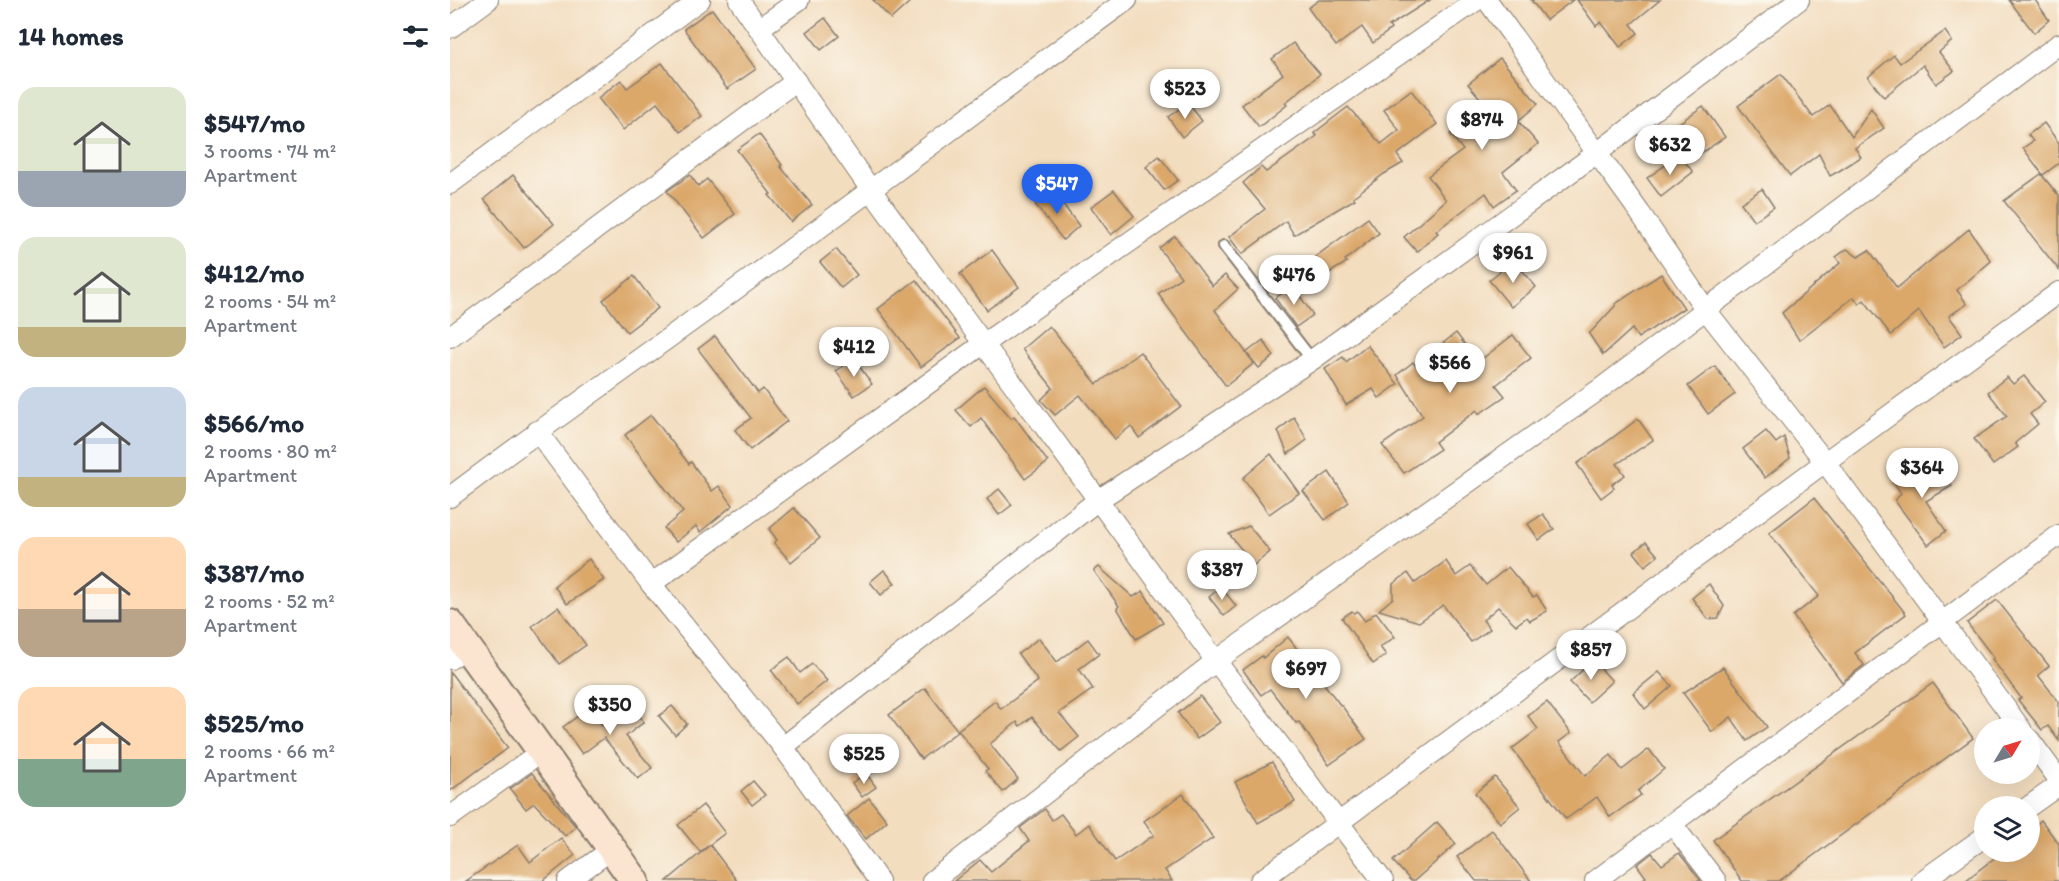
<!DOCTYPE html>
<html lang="en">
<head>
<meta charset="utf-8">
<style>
	:root { --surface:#fff; --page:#f2f2f3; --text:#1f2937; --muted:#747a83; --accent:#2563eb }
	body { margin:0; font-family:Itim,sans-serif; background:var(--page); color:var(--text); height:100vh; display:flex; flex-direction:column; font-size:22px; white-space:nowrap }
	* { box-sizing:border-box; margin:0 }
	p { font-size:20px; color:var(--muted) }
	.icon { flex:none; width:33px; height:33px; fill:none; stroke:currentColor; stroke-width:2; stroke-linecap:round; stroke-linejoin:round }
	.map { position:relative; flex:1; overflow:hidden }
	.panel { display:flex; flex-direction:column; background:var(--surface); width:450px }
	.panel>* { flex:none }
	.needle { width:39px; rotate:52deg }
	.fabs { position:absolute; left:1524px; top:718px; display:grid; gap:12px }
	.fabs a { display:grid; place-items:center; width:66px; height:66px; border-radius:50%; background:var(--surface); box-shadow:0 6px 24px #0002; font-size:30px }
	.price { position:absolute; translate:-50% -51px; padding:0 14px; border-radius:21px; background:#fff; color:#222; font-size:20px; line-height:39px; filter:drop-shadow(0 2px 3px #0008) }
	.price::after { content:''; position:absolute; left:50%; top:36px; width:18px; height:14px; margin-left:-9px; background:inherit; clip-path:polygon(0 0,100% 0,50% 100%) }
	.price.on { background:var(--accent); color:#fff }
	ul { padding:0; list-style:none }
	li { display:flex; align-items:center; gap:18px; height:150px; padding:0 18px }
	li span { display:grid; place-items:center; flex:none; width:168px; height:120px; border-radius:18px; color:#555 }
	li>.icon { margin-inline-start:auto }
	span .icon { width:72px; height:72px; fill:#fffc; stroke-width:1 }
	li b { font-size:26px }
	h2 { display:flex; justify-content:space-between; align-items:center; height:72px; padding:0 18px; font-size:26px }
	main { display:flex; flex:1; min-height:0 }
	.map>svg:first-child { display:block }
</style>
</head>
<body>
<main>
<section class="panel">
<h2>14 homes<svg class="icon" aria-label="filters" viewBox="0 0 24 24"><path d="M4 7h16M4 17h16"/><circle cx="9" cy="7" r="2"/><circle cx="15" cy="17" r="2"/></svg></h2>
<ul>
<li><span style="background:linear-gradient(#dfe7d0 70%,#9aa5b1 0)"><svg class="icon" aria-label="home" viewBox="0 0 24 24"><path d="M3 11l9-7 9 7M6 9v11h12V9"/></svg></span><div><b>$547/mo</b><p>3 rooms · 74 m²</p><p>Apartment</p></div></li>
<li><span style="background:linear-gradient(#dfe7d0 75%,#c2b280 0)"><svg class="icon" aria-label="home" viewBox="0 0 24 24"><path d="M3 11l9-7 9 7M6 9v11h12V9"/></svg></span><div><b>$412/mo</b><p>2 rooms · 54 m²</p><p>Apartment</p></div></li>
<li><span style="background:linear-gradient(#c9d6e8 75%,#c2b280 0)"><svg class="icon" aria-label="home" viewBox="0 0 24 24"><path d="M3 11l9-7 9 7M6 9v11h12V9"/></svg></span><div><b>$566/mo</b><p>2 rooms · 80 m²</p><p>Apartment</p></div></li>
<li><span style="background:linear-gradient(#ffd9b3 60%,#b9a48a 0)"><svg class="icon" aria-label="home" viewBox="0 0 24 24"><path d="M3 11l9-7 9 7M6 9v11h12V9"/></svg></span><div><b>$387/mo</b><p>2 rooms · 52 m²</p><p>Apartment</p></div></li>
<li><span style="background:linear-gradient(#ffd9b3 60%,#7fa58c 0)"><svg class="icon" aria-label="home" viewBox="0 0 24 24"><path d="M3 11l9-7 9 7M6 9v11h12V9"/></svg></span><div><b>$525/mo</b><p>2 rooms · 66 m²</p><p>Apartment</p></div></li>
</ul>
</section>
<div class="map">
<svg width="1609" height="881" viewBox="0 0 1609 881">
	<rect width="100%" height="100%" fill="#fbf7ec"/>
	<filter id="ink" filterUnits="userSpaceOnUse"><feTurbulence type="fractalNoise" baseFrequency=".0167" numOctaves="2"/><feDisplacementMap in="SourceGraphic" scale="12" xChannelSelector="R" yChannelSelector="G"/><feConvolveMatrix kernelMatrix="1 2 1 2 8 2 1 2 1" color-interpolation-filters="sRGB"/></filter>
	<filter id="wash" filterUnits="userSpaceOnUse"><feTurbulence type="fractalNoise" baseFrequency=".008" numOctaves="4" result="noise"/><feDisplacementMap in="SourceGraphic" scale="24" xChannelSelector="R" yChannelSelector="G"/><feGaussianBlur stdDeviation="1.35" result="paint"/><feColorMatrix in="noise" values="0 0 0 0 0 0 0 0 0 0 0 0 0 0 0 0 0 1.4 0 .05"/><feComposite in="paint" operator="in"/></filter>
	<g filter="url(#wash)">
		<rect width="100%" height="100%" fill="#f3ddbf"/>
		<g id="blocks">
			<g fill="#dba86b">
				<path d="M423 0H462L441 19Z"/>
				<path d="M869 0H980L939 26 941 29 923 43 912 27 886 46 858 8Z"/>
				<path d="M1081 0H1123L1096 20Z"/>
				<path d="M1127 0H1210L1181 24 1188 33 1170 47 1151 22 1146 26Z"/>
				<path d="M1559 0H1585L1599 20 1584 33Z"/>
				<path d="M262 9 306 69 277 89 234 29Z"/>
				<path d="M375 18 389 36 371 50 357 32Z"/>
				<path d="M1495 31 1502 41 1489 52 1504 71 1486 84 1473 65 1434 97 1418 77 1444 55 1450 63Z"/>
				<path d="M843 43 870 74 835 103 837 105 809 127 792 105 833 74 822 59Z"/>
				<path d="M1050 58 1088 104 1068 121 1088 144 1053 172 1066 190 1044 206 1036 193 986 231 988 233 967 252 954 237 996 200 978 176 1013 150 1000 134 1036 105 1018 84Z"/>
				<path d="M212 63 252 116 230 132 207 103 173 130 148 98 171 80 177 88Z"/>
				<path d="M1331 74 1363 117 1380 105 1402 137 1421 109 1434 128 1405 148 1411 157 1389 171 1380 176 1369 154 1340 176 1288 106Z"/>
				<path d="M961 90 987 124 947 155 953 163 934 174 903 197 905 199 844 235 836 221 792 254 779 237 815 209 793 183 811 167 816 172 867 136 864 133 898 107 931 144 949 130 934 110Z"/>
				<path d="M738 103 752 121 732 137 718 117Z"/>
				<path d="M1253 106 1275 137 1244 158 1221 129Z"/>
				<path d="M1594 123 1609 143V163L1593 175 1573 148 1583 141 1578 135Z"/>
				<path d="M309 134 332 165 330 166 362 205 341 222 319 195 321 194 287 150Z"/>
				<path d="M1230 155 1243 172 1211 197 1197 178Z"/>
				<path d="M709 156 728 180 714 190 696 167Z"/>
				<path d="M1591 174 1609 196V270L1554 201Z"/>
				<path d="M63 175 104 224 74 248 34 199Z"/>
				<path d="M240 175 248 186 257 179 285 214 254 238 217 191Z"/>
				<path d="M1312 189 1324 207 1304 221 1291 203Z"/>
				<path d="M664 190 684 216 661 235 641 207Z"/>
				<path d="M603 191 629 226 613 240 585 204Z"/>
				<path d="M918 218 929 233 895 260 897 262 873 277 861 260Z"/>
				<path d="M1519 229 1541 261 1507 290 1517 304 1499 316 1512 334 1494 347 1469 311 1441 335 1414 300 1409 304 1404 297 1349 340 1332 313 1390 263 1386 257 1397 249 1408 257 1419 250 1447 288Z"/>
				<path d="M725 236 762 286 775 275 788 289 765 310 804 363 776 386 708 294 731 277 709 248Z"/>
				<path d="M386 249 407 275 391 288 370 262Z"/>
				<path d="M542 250 569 287 537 310 510 274Z"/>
				<path d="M1064 260 1086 287 1061 307 1039 280Z"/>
				<path d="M1211 274 1234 308 1188 338 1182 329 1153 355 1139 334 1166 305 1165 304Z"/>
				<path d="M184 276 208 308 177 332 153 300Z"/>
				<path d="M466 280 510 338 471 367 428 309Z"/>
				<path d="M843 286 863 315 846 327 825 298Z"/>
				<path d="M599 326 647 384 690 352 731 406 689 438 681 426 665 439 630 395 605 415 591 400 603 388 572 349Z"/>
				<path d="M1006 333 1028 362 1063 335 1081 358 1046 385 1055 396 1029 414 1027 410 985 442 990 449 954 473 932 445 973 416 947 375 963 362 965 365Z"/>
				<path d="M265 336 308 393 313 389 337 421 300 450 285 430 301 418 248 349Z"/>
				<path d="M813 340 824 356 809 368 796 353Z"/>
				<path d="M917 345 948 384 929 398 923 389 896 405 875 369 893 357 896 362Z"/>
				<path d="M404 359 422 384 404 396 386 371Z"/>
				<path d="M1265 366 1285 394 1258 414 1238 386Z"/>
				<path d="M1574 376 1595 402 1580 414 1588 424 1565 443 1568 447 1543 465 1524 439 1557 416 1538 392 1557 377 1563 384Z"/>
				<path d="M534 386 561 418 564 416 598 462 575 479 531 418 521 427 506 410Z"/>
				<path d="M201 415 239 464 241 462 262 491 269 486 283 505 250 532 246 526 226 542 214 528 233 512 175 435Z"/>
				<path d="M844 417 857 440 838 454 828 431Z"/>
				<path d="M1188 419 1203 440 1167 464 1175 475 1162 484 1164 488 1151 498 1127 464Z"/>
				<path d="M1316 431 1326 443 1334 437 1340 458 1315 478 1293 449Z"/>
				<path d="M821 454 849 493 819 514 793 478Z"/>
				<path d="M1481 460 1502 486 1476 501 1496 531 1478 545 1445 501 1451 493 1443 482 1464 466 1468 471Z"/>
				<path d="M879 472 899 502 875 520 853 491Z"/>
				<path d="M549 489 562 505 549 515 537 499Z"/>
				<path d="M1364 498 1456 614 1405 653 1414 665 1392 682 1343 616 1369 596 1319 533Z"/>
				<path d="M344 508 370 538 341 562 324 543 327 540 319 529Z"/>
				<path d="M1093 514 1104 529 1089 540 1078 524Z"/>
				<path d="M799 526 820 552 804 565 779 534Z"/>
				<path d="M1196 542 1208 556 1195 566 1184 552Z"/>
				<path d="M139 559 154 580 117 604 104 586Z"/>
				<path d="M996 561 1006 576 1020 566 1036 585 1058 567 1083 597 1087 595 1097 611 1080 621 1077 617 1066 625 1048 607 1033 620 1040 629 1021 642 993 605 969 622 929 610 943 598V584L958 573 965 583Z"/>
				<path d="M649 567 683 597 693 591 713 623 686 639 667 608 669 606 644 571Z"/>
				<path d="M434 570 445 583 431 595 420 582Z"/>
				<path d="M1259 584 1274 606 1268 618 1258 619 1242 598Z"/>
				<path d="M771 587 786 606 774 616 759 597Z"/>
				<path d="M1547 600 1599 666 1588 675 1609 702V741L1598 726 1592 730 1568 700 1571 698 1542 659 1544 658 1517 623Z"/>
				<path d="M108 607 136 645 109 664 82 626Z"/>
				<path d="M902 611 904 613 907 611 915 621 926 612 945 637 930 647 936 655 923 664 892 618Z"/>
				<path d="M838 637 891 706H892L916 739 879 765 849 722 846 723 820 689 811 695 793 670 812 656 813 658Z"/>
				<path d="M589 638 607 662 638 639 649 654 629 669 643 689 609 713 629 737 611 751 582 717 570 726 567 722 540 744 568 779 553 792 535 771 538 769 508 730 545 701 551 709 588 681 568 654Z"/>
				<path d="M339 657 350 673 362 664 377 681 347 704 321 670Z"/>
				<path d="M1143 660 1162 681 1139 702 1120 682Z"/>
				<path d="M1273 667 1317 727 1297 741 1281 717 1262 732 1233 693Z"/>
				<path d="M0 672 58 748 0 791Z"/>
				<path d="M1209 672 1222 686 1195 709 1183 693Z"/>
				<path d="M1483 683 1523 738 1329 881H1292L1263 840Z"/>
				<path d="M475 688 508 731 471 759 439 715Z"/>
				<path d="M750 696 770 722 747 739 728 713Z"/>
				<path d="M1097 702 1121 733 1109 742 1135 776 1161 755 1172 770 1199 749 1214 769 1188 791 1191 795 1160 817 1147 797 1116 819 1062 749 1088 729 1078 716Z"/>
				<path d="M180 703 194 722 176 736 202 768 188 779 154 738 132 754 113 727 139 708 152 725Z"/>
				<path d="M222 706 237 724 225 735 209 716Z"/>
				<path d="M822 762 845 802 808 823 785 782Z"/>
				<path d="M82 773 126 827 115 836 84 803 76 809 60 789Z"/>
				<path d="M416 773 426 787 412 797 402 783Z"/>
				<path d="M1045 777 1070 807 1050 823 1025 793Z"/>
				<path d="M303 781 315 795 302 805 291 791Z"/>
				<path d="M733 794 763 838 715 870 722 881H504L530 860 541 872 579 841 570 828 595 809 602 820 611 814 626 834 639 824 665 861 704 835 694 821Z"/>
				<path d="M419 798 437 821 416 839 397 816Z"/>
				<path d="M253 805 275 833 250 852 228 825Z"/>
				<path d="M1591 820 1609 844V881H1515L1552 852H1580V830Z"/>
				<path d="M987 822 1006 844 964 881H961L943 861Z"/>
				<path d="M1042 830 1081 881H1026L1007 857Z"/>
				<path d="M111 838 125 855 93 881H16L68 845 80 862Z"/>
				<path d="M260 845 287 881H217Z"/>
				<path d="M1202 853 1212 865 1229 853 1251 881H1190L1196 877 1187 865Z"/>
			</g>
		</g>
	</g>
	<g filter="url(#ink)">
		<use href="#blocks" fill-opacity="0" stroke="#887c6e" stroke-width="1.5"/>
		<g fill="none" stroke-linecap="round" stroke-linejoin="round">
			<defs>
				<path id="lane" d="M774 246 862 360"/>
				<g id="street">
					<path d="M289 0 421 190 766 661 933 881"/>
					<path d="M1037 0 1190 213 1256 310 1375 462 1571 729"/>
					<path d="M0 28 38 0"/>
					<path d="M310 28 349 0"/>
					<path d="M0 184 250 0"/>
					<path d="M0 337 346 81"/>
					<path d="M87 431 201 584 333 747 429 881"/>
					<path d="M0 497C102 420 206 348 308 273 432 183 553 90 677 0"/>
					<path d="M201 584 533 344 1027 0"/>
					<path d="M0 659 17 647"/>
					<path d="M1580 740 1609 780"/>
					<path d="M333 747 648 500 862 360 1147 153 1349 0"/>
					<path d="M1578 807 1609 785"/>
					<path d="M0 817 92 751"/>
					<path d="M1222 824 1266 881"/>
					<path d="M118 881 162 849"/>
					<path d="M482 881 766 661 1150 389 1609 44"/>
					<path d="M810 881 1375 462 1609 292"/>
					<path d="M1145 881 1609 535"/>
					<path d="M1472 881 1534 837"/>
				</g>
				<path id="secondary" d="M0 624 185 881"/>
			</defs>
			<use href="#lane" stroke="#887c6e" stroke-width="14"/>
			<use href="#street" stroke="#887c6e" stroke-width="22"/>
			<use href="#secondary" stroke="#887c6e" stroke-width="32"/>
			<use href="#lane" stroke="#fff" stroke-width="10"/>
			<use href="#street" stroke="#fff" stroke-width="20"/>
			<use href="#secondary" stroke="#fce5d0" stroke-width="28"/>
		</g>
	</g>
</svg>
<div class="fabs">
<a><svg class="needle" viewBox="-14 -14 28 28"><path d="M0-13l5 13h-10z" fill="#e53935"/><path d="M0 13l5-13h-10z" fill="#747a83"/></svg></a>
<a><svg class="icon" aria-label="layers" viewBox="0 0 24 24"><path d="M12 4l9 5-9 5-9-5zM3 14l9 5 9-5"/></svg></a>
</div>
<b class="price" style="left:735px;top:120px">$523</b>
<b class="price" style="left:1032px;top:151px">$874</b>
<b class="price" style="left:1220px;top:176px">$632</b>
<b class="price on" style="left:607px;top:215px">$547</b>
<b class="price" style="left:1063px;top:284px">$961</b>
<b class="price" style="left:844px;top:306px">$476</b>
<b class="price" style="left:404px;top:378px">$412</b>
<b class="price" style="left:1000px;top:394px">$566</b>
<b class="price" style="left:1472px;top:499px">$364</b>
<b class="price" style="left:772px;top:601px">$387</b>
<b class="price" style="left:1141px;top:681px">$857</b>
<b class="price" style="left:856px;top:700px">$697</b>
<b class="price" style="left:160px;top:736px">$350</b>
<b class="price" style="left:414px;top:785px">$525</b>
</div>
</main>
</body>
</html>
